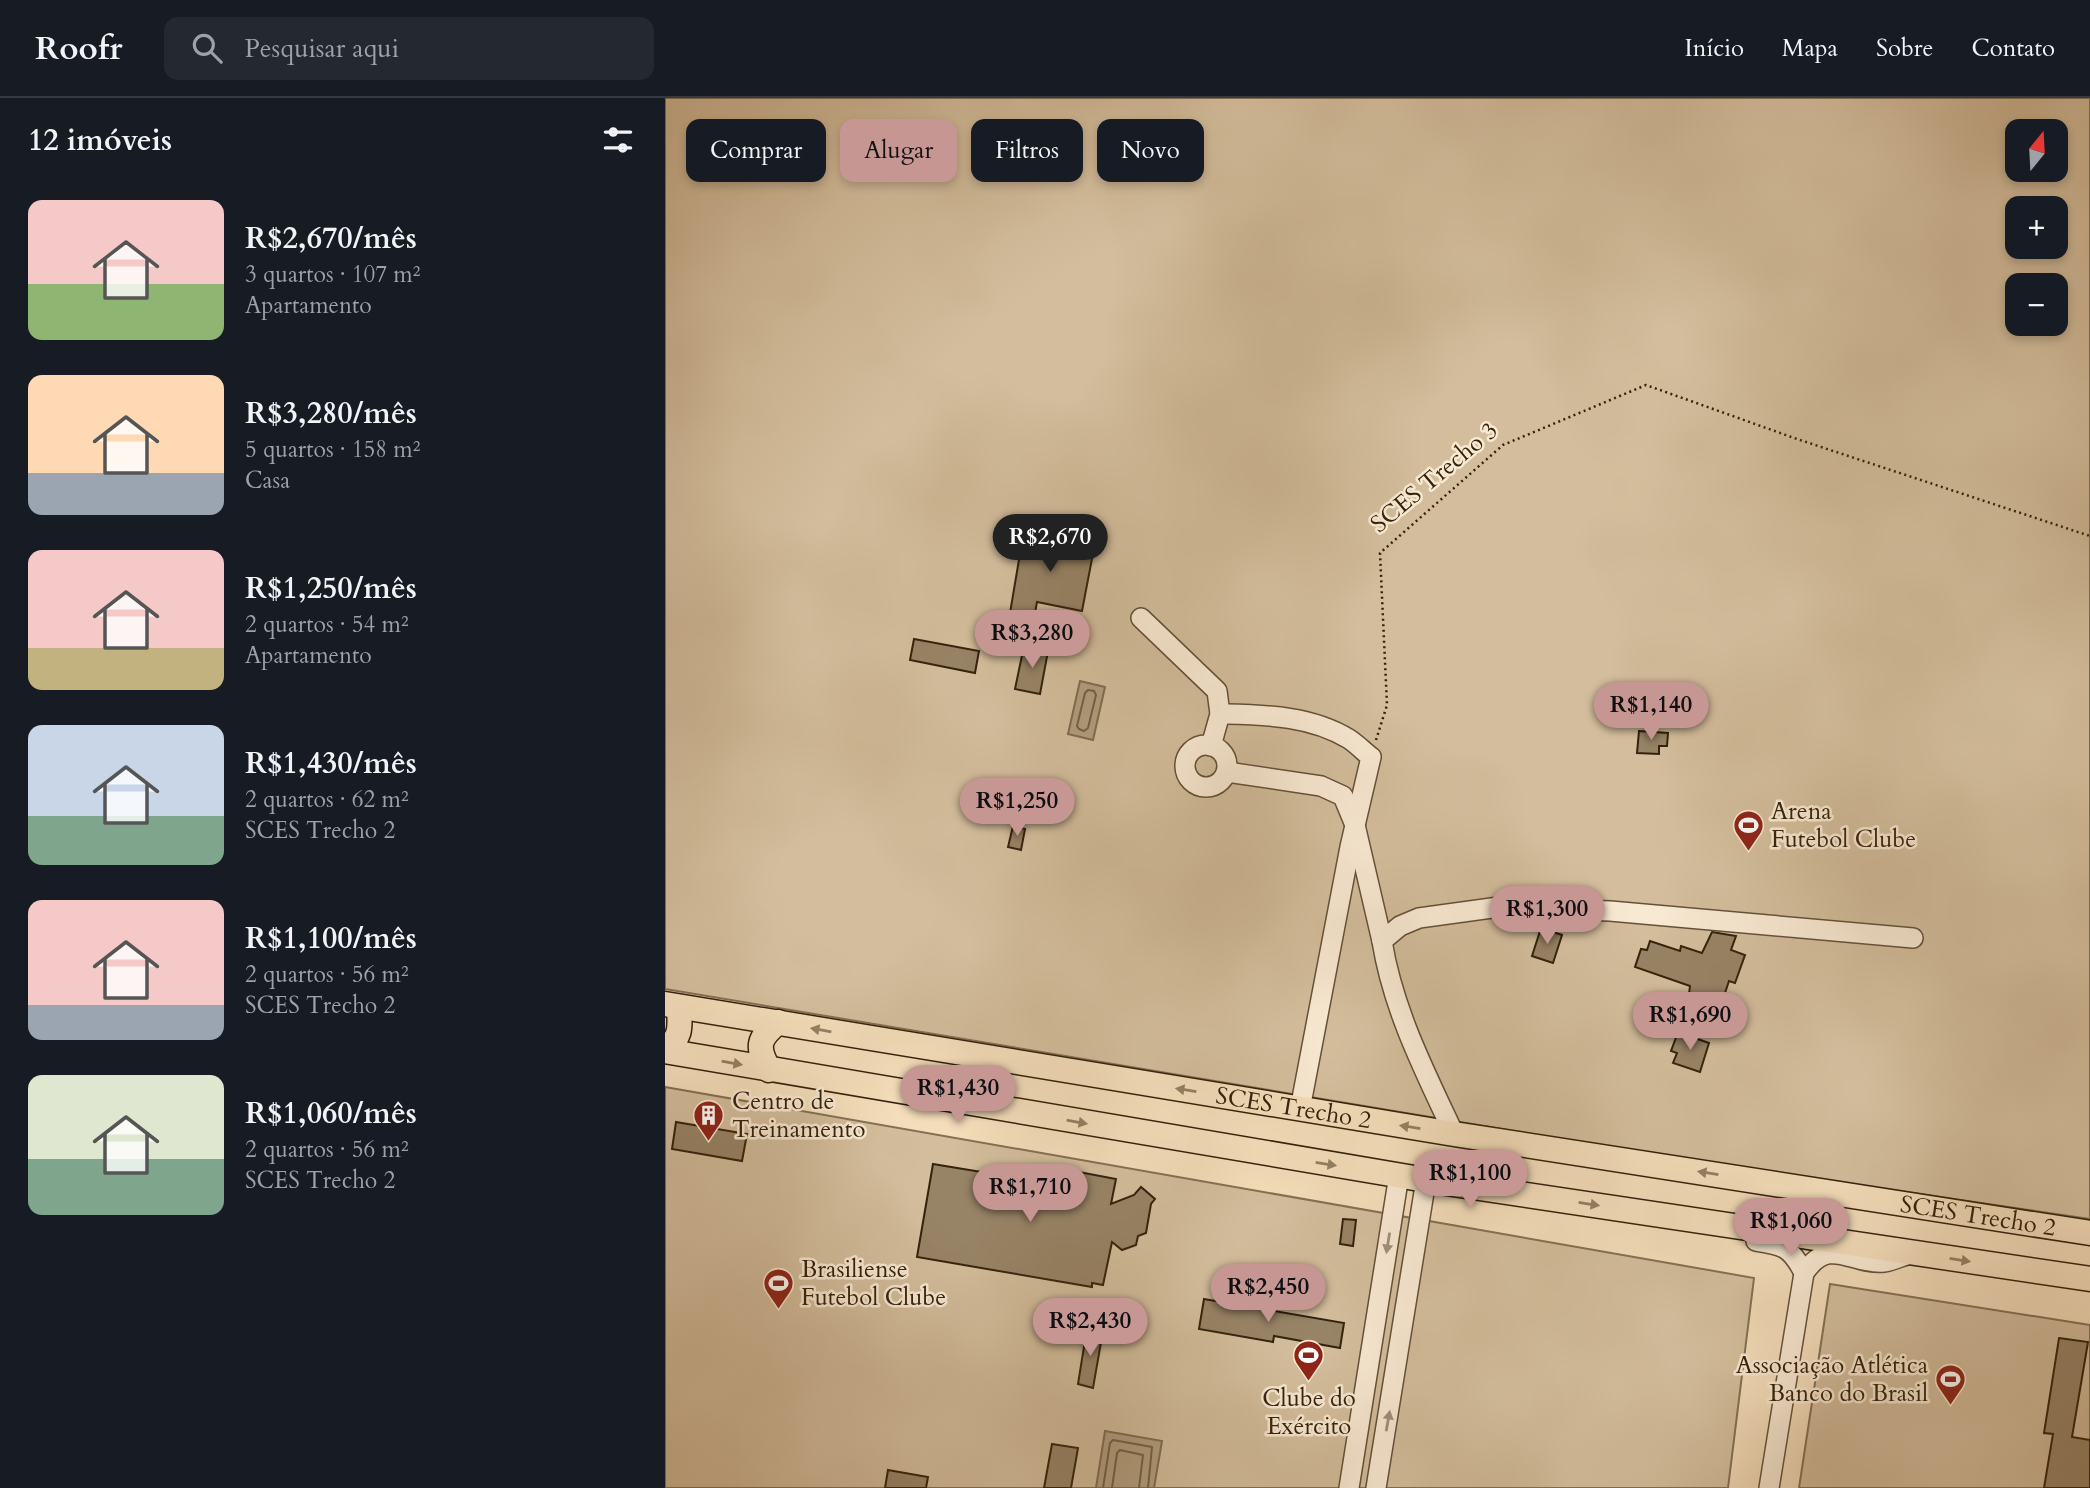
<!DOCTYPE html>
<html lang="pt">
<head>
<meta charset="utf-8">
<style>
	:root { --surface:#171b24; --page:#242831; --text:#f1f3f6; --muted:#9ea1a6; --line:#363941; --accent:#c59692 }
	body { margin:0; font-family:Cardo,serif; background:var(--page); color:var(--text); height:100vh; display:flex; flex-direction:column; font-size:26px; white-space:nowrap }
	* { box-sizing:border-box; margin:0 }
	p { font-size:23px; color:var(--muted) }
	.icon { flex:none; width:38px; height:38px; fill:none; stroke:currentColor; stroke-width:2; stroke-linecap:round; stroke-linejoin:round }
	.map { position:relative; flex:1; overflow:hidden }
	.details { display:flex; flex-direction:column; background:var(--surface); width:665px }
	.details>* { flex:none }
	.banner { position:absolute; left:21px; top:21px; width:665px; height:63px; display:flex; gap:14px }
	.needle { width:46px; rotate:18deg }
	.tools { position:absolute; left:1340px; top:21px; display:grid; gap:14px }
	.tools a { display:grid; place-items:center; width:63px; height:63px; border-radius:14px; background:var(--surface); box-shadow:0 4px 10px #0003; font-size:35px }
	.price { position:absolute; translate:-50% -60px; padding:0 16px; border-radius:24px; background:var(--accent); color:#111; font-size:23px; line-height:46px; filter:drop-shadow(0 2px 4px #0008) }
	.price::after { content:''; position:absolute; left:50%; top:42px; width:21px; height:16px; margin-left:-10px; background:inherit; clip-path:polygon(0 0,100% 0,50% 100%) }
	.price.active { background:#222; color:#fff }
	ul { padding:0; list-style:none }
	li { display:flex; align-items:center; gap:21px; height:175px; padding:0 28px }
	li span { display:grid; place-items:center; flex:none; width:196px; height:140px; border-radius:14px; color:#555 }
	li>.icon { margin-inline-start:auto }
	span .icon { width:84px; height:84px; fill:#fffc; stroke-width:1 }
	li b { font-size:30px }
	h2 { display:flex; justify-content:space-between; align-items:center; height:84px; padding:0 28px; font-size:30px }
	.chip { padding:0 24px; border-radius:14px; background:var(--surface); box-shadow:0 4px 10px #0003; font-size:24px; line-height:63px }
	.chip.active { background:var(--accent); color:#111 }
	header { display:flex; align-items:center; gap:42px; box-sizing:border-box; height:98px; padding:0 35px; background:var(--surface); border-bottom:2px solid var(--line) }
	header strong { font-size:33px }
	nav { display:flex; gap:38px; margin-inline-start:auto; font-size:24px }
	.search { width:490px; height:63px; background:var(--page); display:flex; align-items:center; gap:18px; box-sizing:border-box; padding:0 24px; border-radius:14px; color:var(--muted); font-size:26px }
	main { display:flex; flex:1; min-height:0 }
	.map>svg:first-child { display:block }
</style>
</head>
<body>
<header>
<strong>Roofr</strong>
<div class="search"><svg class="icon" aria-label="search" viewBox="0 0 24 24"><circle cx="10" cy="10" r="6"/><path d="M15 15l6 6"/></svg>Pesquisar aqui</div>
<nav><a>Início</a><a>Mapa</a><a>Sobre</a><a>Contato</a></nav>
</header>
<main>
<section class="details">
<h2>12 imóveis<svg class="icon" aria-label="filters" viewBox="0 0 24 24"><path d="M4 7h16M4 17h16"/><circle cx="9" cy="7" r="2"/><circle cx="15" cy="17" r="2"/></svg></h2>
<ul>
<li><span style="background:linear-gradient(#f6c9c9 60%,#8fb573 0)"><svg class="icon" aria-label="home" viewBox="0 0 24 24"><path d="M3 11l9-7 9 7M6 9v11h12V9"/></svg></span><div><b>R$2,670/mês</b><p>3 quartos · 107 m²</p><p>Apartamento</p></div></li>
<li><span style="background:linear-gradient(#ffd9b3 70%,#9aa5b1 0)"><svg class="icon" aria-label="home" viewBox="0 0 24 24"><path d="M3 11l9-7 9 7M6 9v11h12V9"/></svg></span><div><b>R$3,280/mês</b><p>5 quartos · 158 m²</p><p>Casa</p></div></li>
<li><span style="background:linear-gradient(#f6c9c9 70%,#c2b280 0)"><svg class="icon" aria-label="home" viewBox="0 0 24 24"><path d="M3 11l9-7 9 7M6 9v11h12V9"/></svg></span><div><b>R$1,250/mês</b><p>2 quartos · 54 m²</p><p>Apartamento</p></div></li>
<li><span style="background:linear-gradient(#c9d6e8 65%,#7fa58c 0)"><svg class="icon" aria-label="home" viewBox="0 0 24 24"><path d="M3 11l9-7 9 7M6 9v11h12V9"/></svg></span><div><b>R$1,430/mês</b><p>2 quartos · 62 m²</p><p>SCES Trecho 2</p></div></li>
<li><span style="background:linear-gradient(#f6c9c9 75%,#9aa5b1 0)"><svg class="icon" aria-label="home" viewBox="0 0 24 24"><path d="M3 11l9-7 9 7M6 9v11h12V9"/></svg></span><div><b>R$1,100/mês</b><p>2 quartos · 56 m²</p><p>SCES Trecho 2</p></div></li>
<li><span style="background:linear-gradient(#dfe7d0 60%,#7fa58c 0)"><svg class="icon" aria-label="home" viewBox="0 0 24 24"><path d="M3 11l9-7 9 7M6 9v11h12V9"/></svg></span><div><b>R$1,060/mês</b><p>2 quartos · 56 m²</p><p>SCES Trecho 2</p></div></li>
</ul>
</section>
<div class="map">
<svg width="1425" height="1390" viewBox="0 0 1425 1390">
	<rect width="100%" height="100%" fill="#f4ddba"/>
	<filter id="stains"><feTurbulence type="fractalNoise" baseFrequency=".00286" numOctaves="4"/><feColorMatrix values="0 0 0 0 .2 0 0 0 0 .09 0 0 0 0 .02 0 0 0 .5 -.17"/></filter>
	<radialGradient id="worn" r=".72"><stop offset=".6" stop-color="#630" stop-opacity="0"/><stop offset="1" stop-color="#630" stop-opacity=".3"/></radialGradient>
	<g fill="#d3bd9c" stroke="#837054" stroke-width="2" fill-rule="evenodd">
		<path d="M0 0H1425V1121L1022 1062 0 891ZM1353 33H1391V72H1353ZM1353 110H1391V149H1353ZM1353 187H1391V226H1353Z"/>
		<path d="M0 989 1089 1180 1063 1390H0Z"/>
		<path d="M1165 1186 1425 1227V1390H1134Z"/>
	</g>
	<g fill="#b29d7f" stroke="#7f6c51" stroke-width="2">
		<path d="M415 583 440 589 428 642 403 636Z"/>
		<path d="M440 1333 497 1343 489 1390H431Z"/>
	</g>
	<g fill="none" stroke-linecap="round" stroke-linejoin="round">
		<g stroke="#726046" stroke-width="2">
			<path d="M423 592 429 593 431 597 423 630 419 633 414 631 412 628 420 595Z"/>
			<path d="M438 1390 445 1345 448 1342 487 1349 483 1390"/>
			<path d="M447 1390 452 1355 455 1352 478 1357 474 1390"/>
		</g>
	</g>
	<g fill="#978366" stroke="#33220c" stroke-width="2">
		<path d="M359 432 430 445 417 513 372 504 368 526 344 521Z"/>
		<path d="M249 541 314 553 310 575 245 562Z"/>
		<path d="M359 548 383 553 375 596 350 591Z"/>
		<path d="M974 633 1003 635 1002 648H994V656L972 655Z"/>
		<path d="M348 728 360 731 356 752 343 749Z"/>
		<path d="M876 830 897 837 888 865 867 858Z"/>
		<path d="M1047 834 1071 838 1066 852 1080 857 1070 885 1064 883 1052 919 1026 910 1030 898 1024 896 1025 888 970 869 976 851 982 852 985 843 1015 853 1016 848 1037 855Z"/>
		<path d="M1018 936 1044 945 1035 974 1008 965 1012 955 1006 953 1012 937 1017 939Z"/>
		<path d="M11 1024 82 1036 77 1063 7 1051Z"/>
		<path d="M268 1066 395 1087 398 1071 451 1081 446 1106 469 1097 476 1089 490 1101 486 1106 481 1135 473 1138 471 1147 457 1152 447 1144 438 1187 427 1185V1189L252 1159Z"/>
		<path d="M678 1121 691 1122 688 1148 675 1146Z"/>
		<path d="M539 1201 679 1225 675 1250 609 1238 608 1244 534 1231Z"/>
		<path d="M422 1230 438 1233 428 1290 413 1286Z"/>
		<path d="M1394 1240 1423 1244 1407 1339 1425 1342V1390H1379L1388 1336 1379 1335Z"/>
		<path d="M387 1346 413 1350 406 1390H379Z"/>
		<path d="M223 1372 263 1379 261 1390H220Z"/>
	</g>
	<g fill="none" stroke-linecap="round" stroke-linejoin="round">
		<defs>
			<g id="minor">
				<path d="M476 520 552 593 555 616 546 648"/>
				<path d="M555 616C599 617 645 617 684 641 692 646 699 654 706 659L685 749 635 1011"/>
				<circle cx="541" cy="668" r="21"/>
				<path d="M562 674 656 688 678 698 690 727 717 843"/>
				<path d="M789 1036C760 974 728 912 717 843L735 828 754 820 834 809 945 813 1248 840"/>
				<path d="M1091 1143C1118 1147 1126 1149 1139 1175"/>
				<path d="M684 1390 734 1077"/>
				<path d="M711 1390 761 1082"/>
				<path d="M1104 1390 1139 1175C1165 1137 1185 1167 1219 1164 1227 1163 1237 1158 1245 1156"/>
			</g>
			<g id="major">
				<path id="s1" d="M0 906 789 1036 1425 1135"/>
				<path d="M0 951C17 940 15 928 14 909"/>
				<path d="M0 953 761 1082 1425 1181"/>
				<path d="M104 972C91 948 93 941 113 924"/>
			</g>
		</defs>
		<use href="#minor" stroke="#635138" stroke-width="22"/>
		<use href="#major" stroke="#33220c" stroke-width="27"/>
		<path stroke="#33220c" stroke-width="2.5" stroke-dasharray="2 3.5" stroke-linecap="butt" d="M711 642 722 607 715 455 838 347 981 287 1132 341 1425 438"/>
		<use href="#minor" stroke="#f8e9d2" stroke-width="19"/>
		<use href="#major" stroke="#f4ddba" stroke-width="24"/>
	</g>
	<defs><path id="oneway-solid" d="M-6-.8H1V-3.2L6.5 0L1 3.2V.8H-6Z" transform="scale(1.75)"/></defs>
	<g fill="#948063">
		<use href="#oneway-solid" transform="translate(156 932) rotate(-170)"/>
		<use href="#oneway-solid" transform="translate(67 965) rotate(10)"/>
		<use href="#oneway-solid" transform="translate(521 992) rotate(-171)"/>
		<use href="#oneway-solid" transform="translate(412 1024) rotate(10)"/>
		<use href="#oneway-solid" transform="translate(745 1029) rotate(-171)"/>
		<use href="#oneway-solid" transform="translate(661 1066) rotate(9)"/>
		<use href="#oneway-solid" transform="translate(1043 1075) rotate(-171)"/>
		<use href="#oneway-solid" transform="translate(924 1106) rotate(9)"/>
		<use href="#oneway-solid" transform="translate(1295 1162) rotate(9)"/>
	</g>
	<g fill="#9f8f79">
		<use href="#oneway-solid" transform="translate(723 1145) rotate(99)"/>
		<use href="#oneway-solid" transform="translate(723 1323) rotate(-80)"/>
	</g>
	<defs>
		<symbol id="stadium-pin" viewBox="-11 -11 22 30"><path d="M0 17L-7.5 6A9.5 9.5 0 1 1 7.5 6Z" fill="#8f2418" stroke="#f8e9d2"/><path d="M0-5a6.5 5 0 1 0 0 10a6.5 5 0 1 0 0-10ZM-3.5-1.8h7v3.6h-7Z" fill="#fff"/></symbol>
		<symbol id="building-pin" viewBox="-11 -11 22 30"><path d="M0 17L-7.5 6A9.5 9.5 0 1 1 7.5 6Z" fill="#8f2418" stroke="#f8e9d2"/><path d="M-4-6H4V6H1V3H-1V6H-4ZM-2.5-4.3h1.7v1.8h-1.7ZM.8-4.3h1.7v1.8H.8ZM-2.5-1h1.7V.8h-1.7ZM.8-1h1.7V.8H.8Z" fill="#fff"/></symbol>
	</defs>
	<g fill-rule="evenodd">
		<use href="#stadium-pin" x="1066" y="710" width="35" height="47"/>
		<use href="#building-pin" x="26" y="1000" width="35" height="47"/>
		<use href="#stadium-pin" x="96" y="1168" width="35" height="47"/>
		<use href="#stadium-pin" x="626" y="1240" width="35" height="47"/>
		<use href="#stadium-pin" x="1268" y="1264" width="35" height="47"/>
	</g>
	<g text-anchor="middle" stroke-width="5" stroke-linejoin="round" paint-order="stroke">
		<g font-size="24" fill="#33220c" stroke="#f8e9d2">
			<text transform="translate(769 379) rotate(-40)" y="8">SCES Trecho 3</text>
			<text dy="8" stroke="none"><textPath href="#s1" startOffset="637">SCES Trecho 2</textPath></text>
			<text dy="8" stroke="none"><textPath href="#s1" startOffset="1330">SCES Trecho 2</textPath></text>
		</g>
		<g font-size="24" fill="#33220c" stroke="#f8e9d2" text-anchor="start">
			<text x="1106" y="721">Arena<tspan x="1106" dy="28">Futebol Clube</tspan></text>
			<text x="67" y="1011">Centro de<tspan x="67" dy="28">Treinamento</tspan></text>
			<text x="136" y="1179">Brasiliense<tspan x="136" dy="28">Futebol Clube</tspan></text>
			<text x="1263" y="1275" text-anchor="end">Associação Atlética<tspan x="1263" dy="28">Banco do Brasil</tspan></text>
			<text x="644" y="1308" text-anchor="middle">Clube do<tspan x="644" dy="28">Exército</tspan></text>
		</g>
	</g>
	<rect width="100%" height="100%" filter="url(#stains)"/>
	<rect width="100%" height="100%" fill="url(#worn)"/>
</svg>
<div class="tools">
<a><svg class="needle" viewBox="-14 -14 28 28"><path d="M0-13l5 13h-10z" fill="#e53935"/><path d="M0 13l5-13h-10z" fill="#9ea1a6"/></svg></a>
<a>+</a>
<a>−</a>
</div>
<b class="price active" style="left:385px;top:476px">R$2,670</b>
<b class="price" style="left:367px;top:572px">R$3,280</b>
<b class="price" style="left:986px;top:644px">R$1,140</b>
<b class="price" style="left:352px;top:740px">R$1,250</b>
<b class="price" style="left:882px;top:848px">R$1,300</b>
<b class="price" style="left:1025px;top:954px">R$1,690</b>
<b class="price" style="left:293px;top:1027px">R$1,430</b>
<b class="price" style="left:805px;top:1112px">R$1,100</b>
<b class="price" style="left:365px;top:1126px">R$1,710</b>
<b class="price" style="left:1126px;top:1160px">R$1,060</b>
<b class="price" style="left:603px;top:1226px">R$2,450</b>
<b class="price" style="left:425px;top:1260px">R$2,430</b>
<div class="banner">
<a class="chip">Comprar</a>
<a class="chip active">Alugar</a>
<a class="chip">Filtros</a>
<a class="chip">Novo</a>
</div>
</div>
</main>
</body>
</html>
